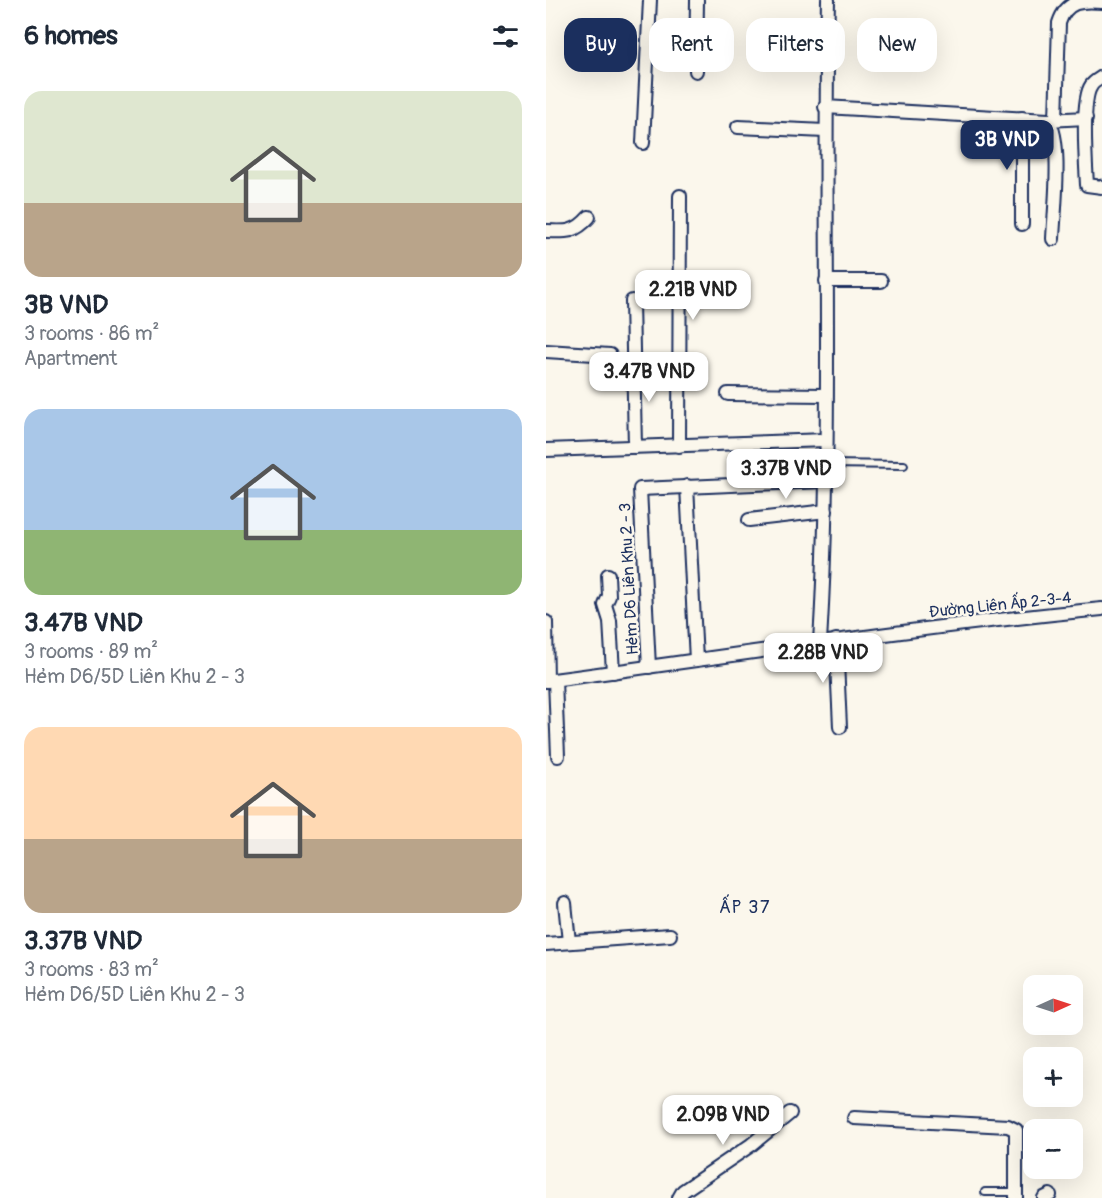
<!DOCTYPE html>
<html lang="en">
<head>
<meta charset="utf-8">
<style>
	:root { --surface:#fff; --page:#f2f2f3; --text:#1f2937; --muted:#747a83; --accent:#1b2f5e }
	body { margin:0; font-family:Pangolin,sans-serif; background:var(--page); color:var(--text); height:100vh; display:flex; flex-direction:column; font-size:22px; white-space:nowrap }
	* { box-sizing:border-box; margin:0 }
	p { font-size:20px; color:var(--muted) }
	.icon { flex:none; width:33px; height:33px; fill:none; stroke:currentColor; stroke-width:2; stroke-linecap:round; stroke-linejoin:round }
	.map { position:relative; flex:1; overflow:hidden }
	.panel { display:flex; flex-direction:column; background:var(--surface); width:546px }
	.panel>* { flex:none }
	.guide { position:absolute; left:18px; top:18px; width:447px; height:54px; display:flex; gap:12px }
	.needle { width:39px; rotate:87deg }
	.tools { position:absolute; left:477px; top:975px; display:grid; gap:12px }
	.tools a { display:grid; place-items:center; width:60px; height:60px; border-radius:12px; background:var(--surface); box-shadow:0 6px 24px #0002; font-size:30px }
	.price { position:absolute; translate:-50% -51px; padding:0 14px; border-radius:12px; background:#fff; color:#222; font-size:20px; line-height:39px; filter:drop-shadow(0 2px 3px #0008) }
	.price::after { content:''; position:absolute; left:50%; top:36px; width:18px; height:14px; margin-left:-9px; background:inherit; clip-path:polygon(0 0,100% 0,50% 100%) }
	.price.on { background:var(--accent); color:#fff }
	ul { padding:0; list-style:none }
	li { display:grid; align-content:center; gap:12px; height:318px; padding:0 24px }
	li span { display:grid; place-items:center; height:186px; border-radius:18px; color:#555 }
	li>.icon { margin-inline-start:auto }
	span .icon { width:108px; height:108px; fill:#fffc; stroke-width:1 }
	li b { font-size:26px }
	h2 { display:flex; justify-content:space-between; align-items:center; height:72px; padding:0 24px; font-size:26px }
	.chip { padding:0 21px; border-radius:18px; background:var(--surface); box-shadow:0 6px 24px #0002; font-size:21px; line-height:54px }
	.chip.on { background:var(--accent); color:#fff }
	main { display:flex; flex:1; min-height:0 }
	.map>svg:first-child { display:block }
</style>
</head>
<body>
<main>
<section class="panel">
<h2>6 homes<svg class="icon" aria-label="filters" viewBox="0 0 24 24"><path d="M4 7h16M4 17h16"/><circle cx="9" cy="7" r="2"/><circle cx="15" cy="17" r="2"/></svg></h2>
<ul>
<li><span style="background:linear-gradient(#dfe7d0 60%,#b9a48a 0)"><svg class="icon" aria-label="home" viewBox="0 0 24 24"><path d="M3 11l9-7 9 7M6 9v11h12V9"/></svg></span><div><b>3B VND</b><p>3 rooms · 86 m²</p><p>Apartment</p></div></li>
<li><span style="background:linear-gradient(#a9c7e8 65%,#8fb573 0)"><svg class="icon" aria-label="home" viewBox="0 0 24 24"><path d="M3 11l9-7 9 7M6 9v11h12V9"/></svg></span><div><b>3.47B VND</b><p>3 rooms · 89 m²</p><p>Hẻm D6/5D Liên Khu 2 - 3</p></div></li>
<li><span style="background:linear-gradient(#ffd9b3 60%,#b9a48a 0)"><svg class="icon" aria-label="home" viewBox="0 0 24 24"><path d="M3 11l9-7 9 7M6 9v11h12V9"/></svg></span><div><b>3.37B VND</b><p>3 rooms · 83 m²</p><p>Hẻm D6/5D Liên Khu 2 - 3</p></div></li>
</ul>
</section>
<div class="map">
<svg width="556" height="1198" viewBox="0 0 556 1198">
	<rect width="100%" height="100%" fill="#fbf7ec"/>
	<filter id="ink" filterUnits="userSpaceOnUse"><feTurbulence type="fractalNoise" baseFrequency=".0167" numOctaves="2"/><feDisplacementMap in="SourceGraphic" scale="12" xChannelSelector="R" yChannelSelector="G"/><feConvolveMatrix kernelMatrix="1 2 1 2 8 2 1 2 1" color-interpolation-filters="sRGB"/></filter>
	<g filter="url(#ink)">
		<g fill="none" stroke-linecap="round" stroke-linejoin="round">
			<defs>
				<g id="service">
					<path d="M281 464 358 465"/>
					<path d="M439 1192H470"/>
				</g>
				<g id="minor">
					<path d="M150 71 151 0"/>
					<path d="M556 77C553 79 547 82 545 86 535 100 540 165 541 185L556 187"/>
					<path d="M279 107 502 120 540 118"/>
					<path d="M510 119 513 23C520 1 535 0 556 2"/>
					<path d="M502 120C517 140 508 212 507 239"/>
					<path d="M192 127 279 131"/>
					<path d="M97 143 104 0"/>
					<path d="M476 224V118"/>
					<path d="M0 231C20 232 29 233 43 217"/>
					<path d="M280 281H335"/>
					<path d="M86 301 89 447"/>
					<path d="M0 351 64 355"/>
					<path d="M182 394 280 395"/>
					<path d="M133 446 134 196"/>
					<path d="M0 450 280 440"/>
					<path d="M141 486 150 660"/>
					<path d="M203 520 280 511"/>
					<path d="M62 575 63 596 59 605 64 621 67 672"/>
					<path d="M0 622 1 681"/>
					<path d="M290 640 294 727"/>
					<path d="M274 642C287 428 277 214 282 0"/>
					<path d="M103 667 94 489 280 481"/>
					<path d="M9 680 12 756"/>
					<path d="M0 681C185 656 370 627 556 609"/>
					<path d="M19 903 23 942"/>
					<path d="M0 944 124 935"/>
					<path d="M308 1118 462 1126 470 1130V1198"/>
					<path d="M133 1198 137 1191 205 1145 244 1113"/>
					<path d="M498 1198 504 1195"/>
				</g>
			</defs>
			<use href="#service" stroke="#1b2f5e" stroke-width="10"/>
			<use href="#minor" stroke="#1b2f5e" stroke-width="16"/>
			<use href="#service" stroke="#fbf7ec" stroke-width="6"/>
			<use href="#minor" stroke="#fbf7ec" stroke-width="12"/>
		</g>
	</g>
	<g text-anchor="middle" stroke-width="5" stroke-linejoin="round" paint-order="stroke">
		<g font-size="16" fill="#1b2f5e" stroke="#fbf7ec">
			<text transform="translate(82 579) rotate(-93)" y="6">Hẻm D6 Liên Khu 2 - 3</text>
			<text transform="translate(454 604) rotate(-6)" y="6">Đường Liên Ấp 2-3-4</text>
		</g>
		<g font-size="18" letter-spacing="1.5" fill="#1b2f5e" stroke="#fbf7ec">
			<text x="199" y="913">ẤP 37</text>
		</g>
	</g>
</svg>
<div class="tools">
<a><svg class="needle" viewBox="-14 -14 28 28"><path d="M0-13l5 13h-10z" fill="#e53935"/><path d="M0 13l5-13h-10z" fill="#747a83"/></svg></a>
<a>+</a>
<a>−</a>
</div>
<b class="price on" style="left:461px;top:171px">3B VND</b>
<b class="price" style="left:147px;top:321px">2.21B VND</b>
<b class="price" style="left:103px;top:403px">3.47B VND</b>
<b class="price" style="left:240px;top:500px">3.37B VND</b>
<b class="price" style="left:277px;top:684px">2.28B VND</b>
<b class="price" style="left:177px;top:1146px">2.09B VND</b>
<div class="guide">
<a class="chip on">Buy</a>
<a class="chip">Rent</a>
<a class="chip">Filters</a>
<a class="chip">New</a>
</div>
</div>
</main>
</body>
</html>
